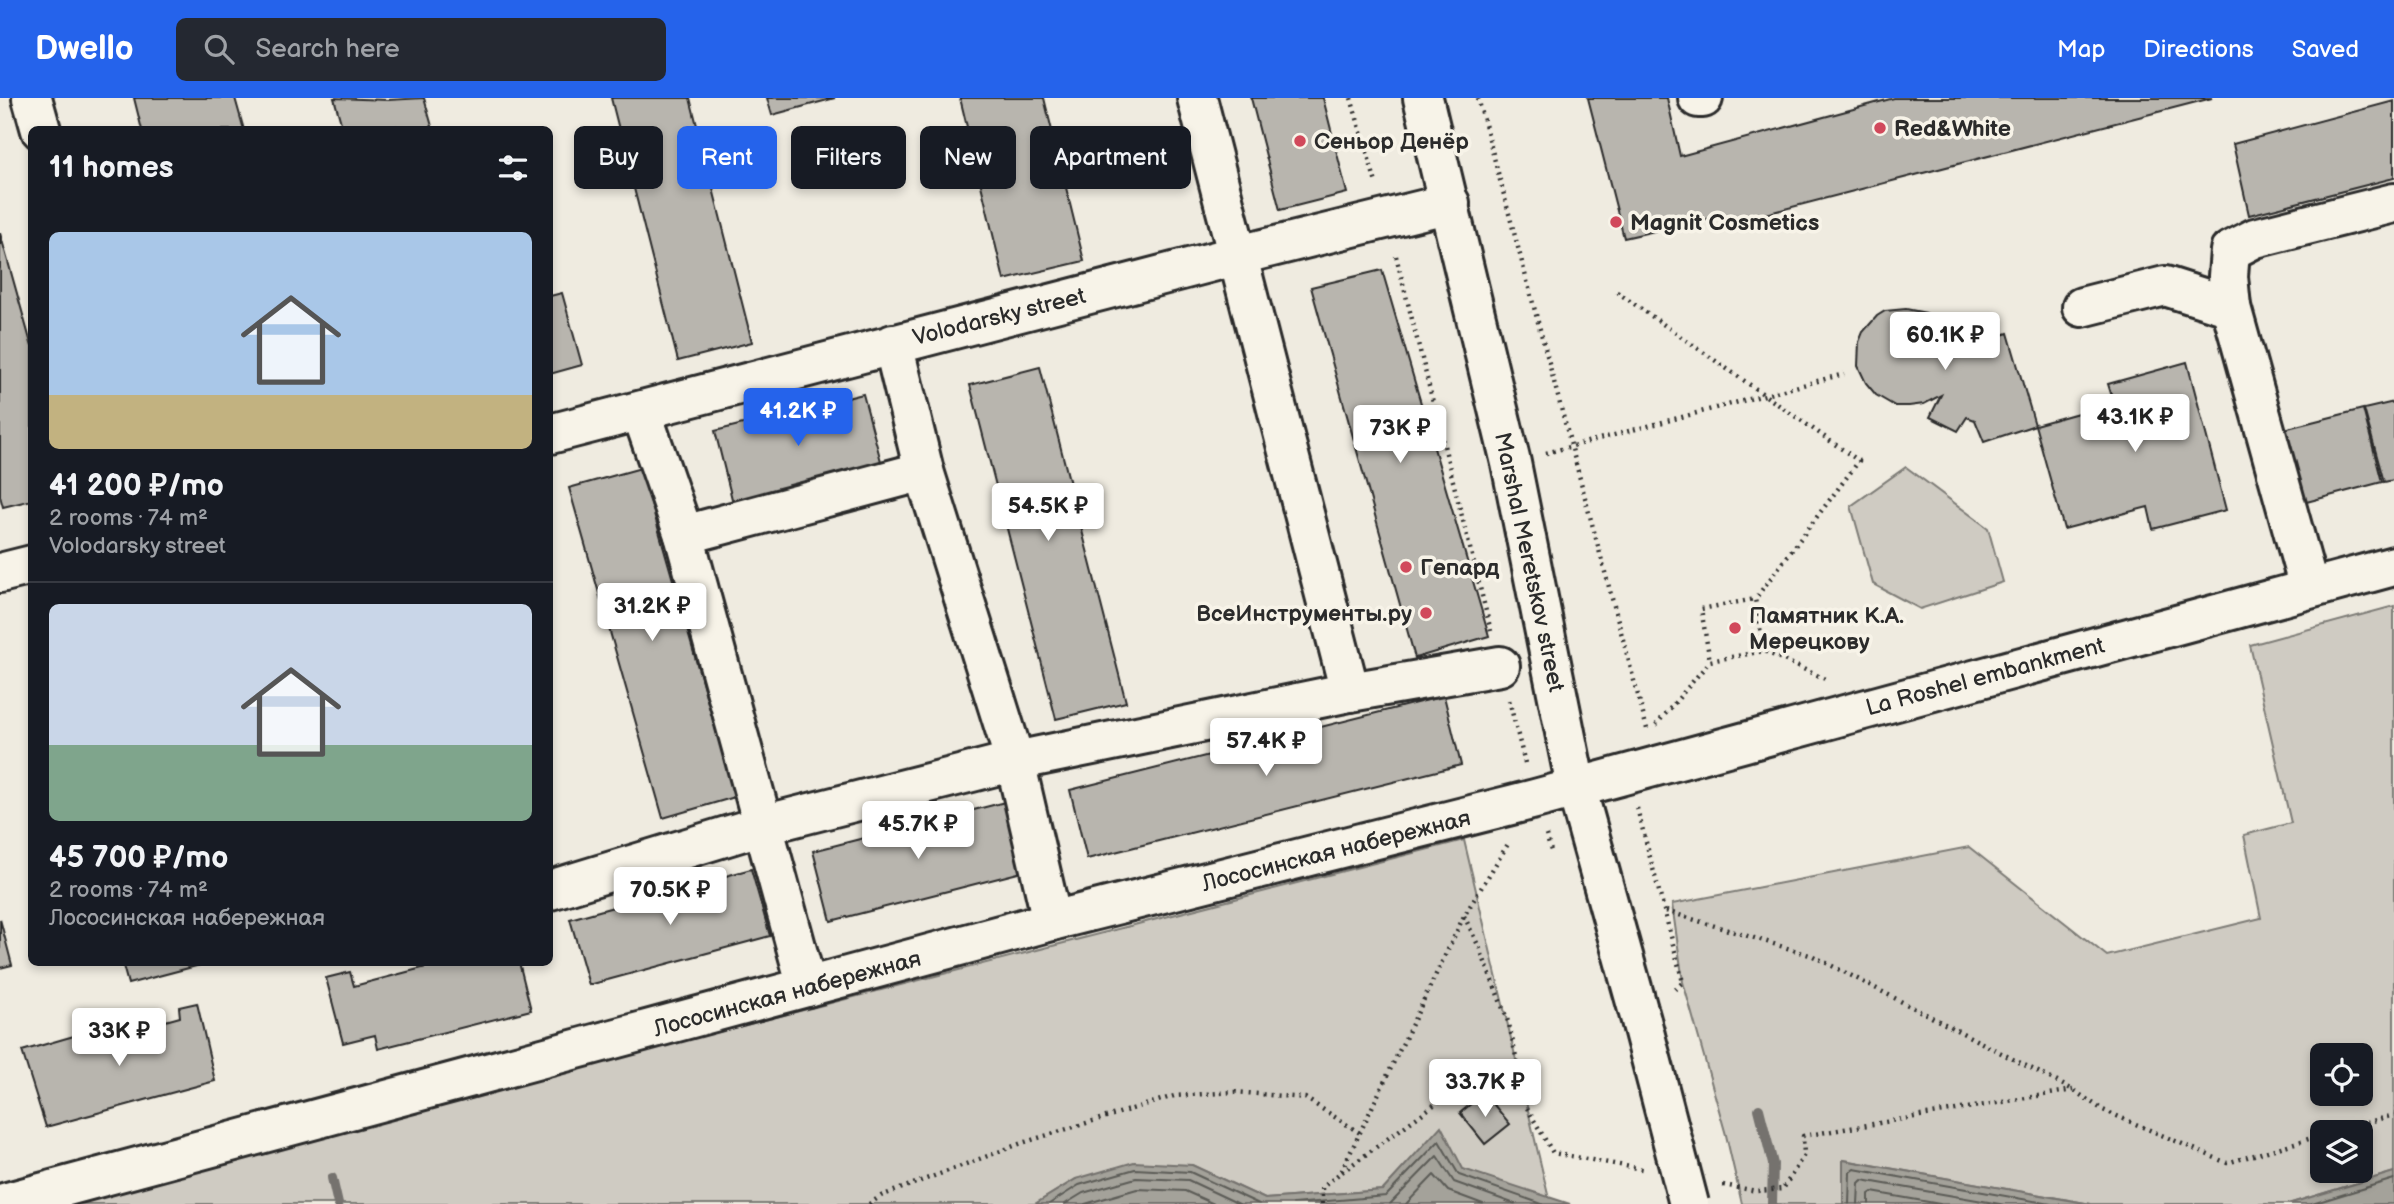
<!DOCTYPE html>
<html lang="en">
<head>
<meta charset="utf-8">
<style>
	:root { --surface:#171b24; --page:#242831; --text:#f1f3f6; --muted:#9ea1a6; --line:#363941; --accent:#2563eb }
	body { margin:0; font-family:"Balsamiq Sans",sans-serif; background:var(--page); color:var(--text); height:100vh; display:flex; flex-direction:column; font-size:26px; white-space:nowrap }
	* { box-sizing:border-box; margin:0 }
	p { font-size:23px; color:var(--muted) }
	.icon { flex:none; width:38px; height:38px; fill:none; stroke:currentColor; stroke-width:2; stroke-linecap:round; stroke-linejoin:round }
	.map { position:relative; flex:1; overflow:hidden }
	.panel { position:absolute; left:28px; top:28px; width:525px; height:840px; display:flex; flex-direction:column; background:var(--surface); border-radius:10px; box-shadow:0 4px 10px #0003 }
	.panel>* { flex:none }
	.banner { position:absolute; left:574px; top:28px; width:665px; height:63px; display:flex; gap:14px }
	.controls { position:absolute; left:2310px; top:945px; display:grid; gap:14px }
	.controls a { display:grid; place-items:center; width:63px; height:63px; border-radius:10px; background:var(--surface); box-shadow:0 4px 10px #0003; font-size:35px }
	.price { position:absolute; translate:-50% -60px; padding:0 16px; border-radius:7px; background:#fff; color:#222; font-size:23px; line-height:46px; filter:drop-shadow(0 2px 4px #0008) }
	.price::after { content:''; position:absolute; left:50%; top:42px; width:21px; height:16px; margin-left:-10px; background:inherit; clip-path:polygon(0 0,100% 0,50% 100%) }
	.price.selected { background:var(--accent); color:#fff }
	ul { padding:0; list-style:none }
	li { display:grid; align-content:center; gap:14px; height:371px; padding:0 21px }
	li+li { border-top:2px solid var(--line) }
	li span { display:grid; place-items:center; height:217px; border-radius:10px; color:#555 }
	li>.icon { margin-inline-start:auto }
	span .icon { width:126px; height:126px; fill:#fffc; stroke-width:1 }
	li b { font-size:30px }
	h2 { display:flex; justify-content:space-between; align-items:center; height:84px; padding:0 21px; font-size:30px }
	.chip { padding:0 24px; border-radius:10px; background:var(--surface); box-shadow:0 4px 10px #0003; font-size:24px; line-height:63px }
	.chip.selected { background:var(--accent); color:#fff }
	header { display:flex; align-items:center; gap:42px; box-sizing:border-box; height:98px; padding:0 35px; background:var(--accent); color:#fff }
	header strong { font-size:33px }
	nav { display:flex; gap:38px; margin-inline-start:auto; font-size:24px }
	.search { width:490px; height:63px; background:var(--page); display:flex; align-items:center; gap:18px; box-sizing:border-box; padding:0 24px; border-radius:10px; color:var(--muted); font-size:26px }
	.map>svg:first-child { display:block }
</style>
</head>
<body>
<header>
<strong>Dwello</strong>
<div class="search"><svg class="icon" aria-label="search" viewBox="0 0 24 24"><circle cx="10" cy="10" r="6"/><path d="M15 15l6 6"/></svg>Search here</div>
<nav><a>Map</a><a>Directions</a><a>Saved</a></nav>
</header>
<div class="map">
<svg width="2394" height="1106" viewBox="0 0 2394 1106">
	<rect width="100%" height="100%" fill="#efebe0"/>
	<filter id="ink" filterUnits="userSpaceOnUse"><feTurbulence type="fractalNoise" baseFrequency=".0143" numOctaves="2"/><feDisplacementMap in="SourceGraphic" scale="14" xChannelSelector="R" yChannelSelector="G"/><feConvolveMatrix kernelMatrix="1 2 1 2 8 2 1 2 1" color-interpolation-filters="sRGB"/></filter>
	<g filter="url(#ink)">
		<g fill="#cfcbc2" stroke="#7d7b76" stroke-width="2" fill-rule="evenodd">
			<path d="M1906 369 1988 430 2003 484 1920 511 1873 486 1851 408Z"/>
			<path d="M2394 508V1074L2288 1106H2091L1844 1062 1843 1106H1742L1726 1037 1683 884 1672 806 1969 749 2107 858 2261 820 2244 737 2291 725 2250 547ZM2322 957H2361V996H2322ZM2322 1034H2361V1073H2322Z"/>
			<path d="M1464 742 1549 1101 1462 1071 1399 1075 1383 1092 1265 1101 1192 1067 1076 1081 1035 1106H50Z"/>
		</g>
		<g fill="#a4a29a" stroke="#74726e" stroke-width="2">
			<path d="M1441 1028 1463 1071 1570 1106H1035L1076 1081 1134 1064 1192 1067 1265 1101 1383 1092Z"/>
			<path d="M1843 1062 2091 1106H1843Z"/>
			<path d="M2394 1074V1106H2288Z"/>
		</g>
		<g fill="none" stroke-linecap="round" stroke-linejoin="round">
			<g stroke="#5b5b57" stroke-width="2">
				<path d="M1049 1106 1079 1087 1135 1071 1190 1074 1259 1106"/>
				<path d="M1065 1106 1083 1095 1136 1080 1188 1082 1239 1106"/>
				<path d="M1085 1106 1137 1091 1185 1093 1214 1106"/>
				<path d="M1293 1106 1386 1098 1439 1043 1459 1077 1542 1106"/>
				<path d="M1390 1106 1437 1058 1454 1084 1515 1106"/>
				<path d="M1406 1106 1434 1077 1448 1093 1483 1106"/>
				<path d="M1849 1106 1850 1074 1854 1071 2051 1106"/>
				<path d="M1858 1106 1859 1085 1862 1082 2000 1106"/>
				<path d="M1869 1106V1096L1872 1094 1940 1106"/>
				<path d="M2312 1106 2394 1081"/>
			</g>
			<g stroke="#74726e" stroke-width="10">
				<path d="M1759 1011 1773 1066 1772 1106"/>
				<path d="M332 1080 338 1106"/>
			</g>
		</g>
		<g fill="#b8b5ae" stroke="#2b2b2b" stroke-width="2">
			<path d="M134 0H235L244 32H142Z"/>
			<path d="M334 0 388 2 424 0 433 32H397L396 28 382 32H343Z"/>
			<path d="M611 0H690L752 244 678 263Z"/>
			<path d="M767 0H835L772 17Z"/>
			<path d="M960 0H1044L1084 163 1004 182Z"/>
			<path d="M1251 0H1323L1347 95 1280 112Z"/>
			<path d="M1588 0H1667L1680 58 1894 0H2212L1723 127 1721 118 1624 140Z"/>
			<path d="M2394 3V80L2249 117 2233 46Z"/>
			<path d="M0 135 32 249V402L3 409 0 398Z"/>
			<path d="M1382 172 1489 538 1415 560 1311 189Z"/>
			<path d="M562 195 582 267 550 276V198Z"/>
			<path d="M1906 211 1926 215 1951 232 1973 226 1979 244 2008 235 2035 327 1984 344 1975 322 1967 319 1958 333 1930 319 1941 297 1924 306 1909 308H1895L1876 297 1866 285 1858 268 1859 244 1863 234 1877 218 1885 213Z"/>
			<path d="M2187 264 2226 412 2153 431 2148 409 2064 431 2035 327 2114 305 2108 286Z"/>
			<path d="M1040 269 1126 604 1056 621 970 287Z"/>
			<path d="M863 296 882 367 733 405 715 333Z"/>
			<path d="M2394 304V382L2384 384 2364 311Z"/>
			<path d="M2363 311 2382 384 2299 406 2280 332Z"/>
			<path d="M641 370 735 699 663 720 569 390Z"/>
			<path d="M1444 598 1461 667 1087 761 1070 692Z"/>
			<path d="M1005 704 1022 774 831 823 813 753Z"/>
			<path d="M751 771 770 838 589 887 570 821Z"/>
			<path d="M0 821 12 867 0 870Z"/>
			<path d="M122 864H199L200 867 128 886Z"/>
			<path d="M445 864H519L531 912 378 951 375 937 343 945 326 880 350 874 354 888Z"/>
			<path d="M197 905 215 983 46 1029 22 953 84 935 85 945 180 919 179 909Z"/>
			<path d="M1484 995 1510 1026 1485 1046 1460 1015Z"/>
		</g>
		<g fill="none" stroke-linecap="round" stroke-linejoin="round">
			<defs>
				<g id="minor">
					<path d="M32 0 41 32"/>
					<path d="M1197 0 1350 594 1500 568"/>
					<path d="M1698 0H1703"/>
					<path d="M2082 209 2165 188 2231 209"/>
					<path d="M893 246 924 373 1015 663 1052 823"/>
					<path d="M641 313 684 437 807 889"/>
					<path d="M550 336 1239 157 1450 105"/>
					<path d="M684 437 924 373"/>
					<path d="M0 475 32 467"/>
					<path d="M2309 490 2231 209 2228 178 2230 153 2255 140 2394 105"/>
					<path d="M550 792 763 727 1015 663 1350 594"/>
					<path d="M0 1106 1052 823 1535 701 2394 468"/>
				</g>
				<path id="major" d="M1423 0 1511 365 1576 689 1642 926"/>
			</defs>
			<use href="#minor" stroke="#2b2b2b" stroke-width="44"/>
			<use href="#major" stroke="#2b2b2b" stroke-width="44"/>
			<g stroke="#2b2b2b" stroke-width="4.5" stroke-dasharray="2 5" stroke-linecap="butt">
				<path d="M1351 0 1376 85"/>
				<path d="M1478 0 1647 631"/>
				<path d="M1396 158 1491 533"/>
				<path d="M1617 194 1859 363 1755 501"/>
				<path d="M1546 355 1844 276"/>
				<path d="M1764 553 1755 501 1701 511 1710 563 1764 553 1825 581"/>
				<path d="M1509 602 1525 665"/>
				<path d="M1656 627 1710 563"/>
				<path d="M1637 710 1683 884 1673 894"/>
				<path d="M1546 737 1552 756"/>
				<path d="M1666 813 1813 858 2073 992 2103 1012 2227 1065 2322 1037"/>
				<path d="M1464 818 1480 851 1509 926 1527 1010 1553 1055 1642 1071"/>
				<path d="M2333 1034 2394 1017"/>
				<path d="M1342 1074 1460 988 1523 995"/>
				<path d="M1723 1087 1757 1093 1783 1091 1804 1057 1803 1038 2073 992"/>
				<path d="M869 1106 881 1098 1022 1045 1174 998 1235 994 1305 1000 1360 1035"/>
				<path d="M1322 1106V1090L1341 1074 1464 818 1508 746"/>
			</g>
			<use href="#minor" stroke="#f7f3e8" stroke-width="38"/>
			<use href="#major" stroke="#f7f3e8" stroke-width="38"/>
			<defs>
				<path id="major-bridge" d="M1642 926 1689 1106"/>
			</defs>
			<use href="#major-bridge" stroke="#2b2b2b" stroke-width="44" stroke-linecap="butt"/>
			<use href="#major-bridge" stroke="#f7f3e8" stroke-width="38"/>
		</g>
	</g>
	<g fill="#d1495b" stroke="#f7f3e8" stroke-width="2.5">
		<circle cx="1880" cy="30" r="7"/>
		<circle cx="1300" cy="43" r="7"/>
		<circle cx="1616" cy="124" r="7"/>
		<circle cx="1406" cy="469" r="7"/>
		<circle cx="1426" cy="515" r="7"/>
		<circle cx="1735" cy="530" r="7"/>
	</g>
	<g text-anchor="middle" stroke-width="7" stroke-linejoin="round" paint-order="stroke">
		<g font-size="23" font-weight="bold" fill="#2b2b2b" stroke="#f7f3e8" text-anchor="start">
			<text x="1894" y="38">Red&amp;White</text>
			<text x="1314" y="51">Сеньор Денёр</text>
			<text x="1630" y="132">Magnit Cosmetics</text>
			<text x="1420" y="477">Гепард</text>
			<text x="1412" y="523" text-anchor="end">ВсеИнструменты.ру</text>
			<text x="1749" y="525">Памятник К.А.<tspan x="1749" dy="26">Мерецкову</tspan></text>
		</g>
		<g font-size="23" fill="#2b2b2b" stroke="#f7f3e8">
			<text transform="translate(999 218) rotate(-14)" y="8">Volodarsky street</text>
			<text transform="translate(1530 464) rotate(78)" y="8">Marshal Meretskov street</text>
			<text transform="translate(1985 578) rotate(-15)" y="8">La Roshel embankment</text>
			<text transform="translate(1336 752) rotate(-14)" y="8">Лососинская набережная</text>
			<text transform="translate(787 895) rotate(-15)" y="8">Лососинская набережная</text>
		</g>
	</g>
</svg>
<div class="controls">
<a><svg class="icon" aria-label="locate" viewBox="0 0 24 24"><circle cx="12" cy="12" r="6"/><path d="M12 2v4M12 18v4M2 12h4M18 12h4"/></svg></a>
<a><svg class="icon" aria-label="layers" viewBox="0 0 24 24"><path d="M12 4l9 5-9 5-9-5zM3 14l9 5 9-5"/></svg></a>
</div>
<b class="price" style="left:1945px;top:274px">60.1K ₽</b>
<b class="price selected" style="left:798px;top:350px">41.2K ₽</b>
<b class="price" style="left:2135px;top:356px">43.1K ₽</b>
<b class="price" style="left:1400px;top:367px">73K ₽</b>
<b class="price" style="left:1048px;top:445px">54.5K ₽</b>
<b class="price" style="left:652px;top:545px">31.2K ₽</b>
<b class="price" style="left:1266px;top:680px">57.4K ₽</b>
<b class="price" style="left:918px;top:763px">45.7K ₽</b>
<b class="price" style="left:670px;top:829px">70.5K ₽</b>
<b class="price" style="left:119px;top:970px">33K ₽</b>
<b class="price" style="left:1485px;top:1021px">33.7K ₽</b>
<div class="banner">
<a class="chip">Buy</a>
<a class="chip selected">Rent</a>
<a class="chip">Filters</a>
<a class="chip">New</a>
<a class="chip">Apartment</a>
</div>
<section class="panel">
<h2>11 homes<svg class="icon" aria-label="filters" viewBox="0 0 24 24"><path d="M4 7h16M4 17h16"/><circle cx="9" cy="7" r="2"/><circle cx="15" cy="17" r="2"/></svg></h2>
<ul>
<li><span style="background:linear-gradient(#a9c7e8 75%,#c2b280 0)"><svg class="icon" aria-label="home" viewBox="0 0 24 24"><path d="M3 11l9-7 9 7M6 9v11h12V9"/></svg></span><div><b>41 200 ₽/mo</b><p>2 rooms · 74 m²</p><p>Volodarsky street</p></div></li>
<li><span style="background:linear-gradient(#c9d6e8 65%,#7fa58c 0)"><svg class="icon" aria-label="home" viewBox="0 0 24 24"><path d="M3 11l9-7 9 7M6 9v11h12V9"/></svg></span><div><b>45 700 ₽/mo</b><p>2 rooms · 74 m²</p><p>Лососинская набережная</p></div></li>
</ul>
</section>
</div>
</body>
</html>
